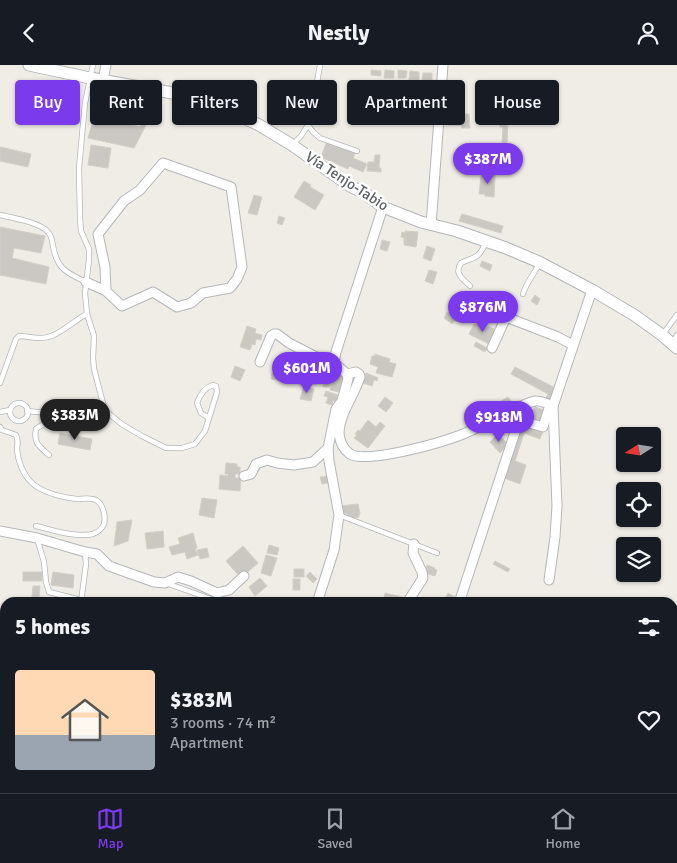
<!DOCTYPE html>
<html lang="en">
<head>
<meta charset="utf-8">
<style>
	:root { --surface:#171b24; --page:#20242c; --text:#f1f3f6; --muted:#9ea1a6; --line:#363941; --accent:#7c3aed }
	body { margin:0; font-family:Signika,sans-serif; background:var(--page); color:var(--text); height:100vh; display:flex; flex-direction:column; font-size:19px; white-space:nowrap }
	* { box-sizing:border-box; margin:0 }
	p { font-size:16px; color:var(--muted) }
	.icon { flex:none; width:28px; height:28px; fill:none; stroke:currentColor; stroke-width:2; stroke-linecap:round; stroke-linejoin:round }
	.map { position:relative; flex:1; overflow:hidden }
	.sheet { position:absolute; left:0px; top:532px; width:678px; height:196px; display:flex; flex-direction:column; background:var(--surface); border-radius:15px 15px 0 0; box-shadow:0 1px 4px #0004 }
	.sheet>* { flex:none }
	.top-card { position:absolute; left:15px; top:15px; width:648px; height:45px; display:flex; gap:10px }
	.needle { width:32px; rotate:258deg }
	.buttons { position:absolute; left:616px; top:362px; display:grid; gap:10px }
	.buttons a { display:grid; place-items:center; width:45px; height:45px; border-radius:5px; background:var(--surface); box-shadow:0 1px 4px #0004; font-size:25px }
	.price { position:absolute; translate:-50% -42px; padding:0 11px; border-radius:18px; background:var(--accent); color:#fff; font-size:16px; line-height:32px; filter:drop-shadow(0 1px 2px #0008) }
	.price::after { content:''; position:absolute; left:50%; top:30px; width:15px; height:11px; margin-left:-8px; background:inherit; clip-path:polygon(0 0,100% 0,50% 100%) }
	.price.selected { background:#222; color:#fff }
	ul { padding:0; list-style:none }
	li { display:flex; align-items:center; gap:15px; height:125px; padding:0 15px }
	li span { display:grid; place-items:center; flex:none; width:140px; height:100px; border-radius:5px; color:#555 }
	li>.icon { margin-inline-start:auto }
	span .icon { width:60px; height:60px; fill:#fffc; stroke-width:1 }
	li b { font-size:21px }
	h2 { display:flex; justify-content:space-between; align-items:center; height:60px; padding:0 15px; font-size:21px }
	.tag { padding:0 18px; border-radius:5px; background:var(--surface); box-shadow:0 1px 4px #0004; font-size:18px; line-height:45px }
	.tag.selected { background:var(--accent); color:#fff }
	header { display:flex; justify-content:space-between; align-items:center; height:65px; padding:0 15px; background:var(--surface); font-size:22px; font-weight:800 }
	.tabs { display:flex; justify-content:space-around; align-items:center; height:70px; border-top:1px solid var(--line); background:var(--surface); font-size:14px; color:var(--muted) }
	.tabs a { display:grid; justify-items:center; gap:2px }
	.tabs .selected { color:var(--accent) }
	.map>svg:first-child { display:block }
</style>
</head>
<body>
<header><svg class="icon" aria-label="back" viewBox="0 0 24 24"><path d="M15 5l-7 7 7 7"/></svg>Nestly<svg class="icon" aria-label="person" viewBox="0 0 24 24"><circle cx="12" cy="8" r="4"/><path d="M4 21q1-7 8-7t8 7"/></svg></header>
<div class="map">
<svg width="677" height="728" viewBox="0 0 677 728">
	<rect width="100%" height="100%" fill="#f0ede7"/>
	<g fill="#cbc8c3" stroke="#d4cec5">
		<path d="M371 5 381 6V11L371 10Z"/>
		<path d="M385 5 394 6V13H384Z"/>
		<path d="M398 5 407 6 406 13H398Z"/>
		<path d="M410 6 419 7V15H409Z"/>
		<path d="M423 8H432V16H422Z"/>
		<path d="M389 17 413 19V27L388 26Z"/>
		<path d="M135 34 146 37 145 43 134 40Z"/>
		<path d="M96 46 107 50 106 54 126 60 130 49 133 50 130 59 140 62 141 58 146 60 134 83 88 73Z"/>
		<path d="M446 46H460V49H469L470 63H462L461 60H446Z"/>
		<path d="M500 55 508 56 507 77H502L503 62H500Z"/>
		<path d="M327 76 355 88 353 93 367 99 363 107 349 101 348 104 321 92Z"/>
		<path d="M502 78H506V95H496V86H502Z"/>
		<path d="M91 80 111 83 108 103 88 100Z"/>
		<path d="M0 82 31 89 28 102 0 96Z"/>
		<path d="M375 90H380L379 103H381V107L367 106 368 97H374Z"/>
		<path d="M485 106 488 107V109L495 110 494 132 485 131V129H479L481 111H485Z"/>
		<path d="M304 116 311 120 310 122 324 130 315 145 294 132Z"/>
		<path d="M254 130 262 132 257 150 248 148Z"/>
		<path d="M462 149 503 161 501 168 459 156Z"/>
		<path d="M279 151 285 153 282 160 277 158Z"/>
		<path d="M0 162 45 171 41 188 14 183 12 193 49 202 46 219 0 210Z"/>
		<path d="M405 166 418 167 416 182 404 180V173L401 172 402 167 405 168Z"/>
		<path d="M382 175 390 177 387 186 380 184Z"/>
		<path d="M427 181 435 184 431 196 423 193Z"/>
		<path d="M482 196 492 200 490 206 480 201Z"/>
		<path d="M429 205 437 207 433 219 425 216Z"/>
		<path d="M535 230 540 234 537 240 531 236Z"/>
		<path d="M452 232 458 236 460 233 462 234 464 232 470 236 468 239 470 241 467 246 462 243 460 247 463 248 458 256H454L452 259 444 253 447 247 449 248 451 243 453 245 455 241 449 238Z"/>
		<path d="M474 259 486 264 488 261 496 265 489 279 469 269Z"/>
		<path d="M247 261 256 264 255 268 262 270 261 275 256 274 255 280 252 279 250 285 240 282Z"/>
		<path d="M476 277 487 283 485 287 474 281Z"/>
		<path d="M375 289 390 294 389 297 396 299 392 312 376 308 378 302 370 299 372 291H375Z"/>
		<path d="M235 301 245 305 240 316 231 312Z"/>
		<path d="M515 302 557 324 550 337 545 335 548 329 511 309Z"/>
		<path d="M307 307 318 309 316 320 304 317Z"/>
		<path d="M272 308 280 309 279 315 271 314Z"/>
		<path d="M335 308 342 310 341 312 345 313 339 327 330 325Z"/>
		<path d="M366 308 378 313 377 316 374 315 372 321 363 318Z"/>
		<path d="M324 310H331L330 322H323Z"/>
		<path d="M304 321 314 324 311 336 300 334Z"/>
		<path d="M326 326 338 330 336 337 333 336 332 340 326 338 328 332 324 331Z"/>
		<path d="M385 332 393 338 386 347 378 341Z"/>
		<path d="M508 332 511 336 507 339 510 344 503 349 499 343 504 340 501 336Z"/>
		<path d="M535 342 547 346 542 361 519 353 521 347 534 344Z"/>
		<path d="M368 355 376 362 380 357 385 361 368 383 354 373 357 370 355 369 358 365 360 366Z"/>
		<path d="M519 358 543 366 540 374 524 368 515 396 526 400 520 419 504 413Z"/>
		<path d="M60 368 92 374 90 385 58 379Z"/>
		<path d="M498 369 508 379 500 388 490 377Z"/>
		<path d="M226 398 237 399V402H240V409H235V413H241L240 426 219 424 220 410 228 411V409H225Z"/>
		<path d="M327 411 328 418 322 419 320 412Z"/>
		<path d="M202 433 217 435 214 453 199 450Z"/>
		<path d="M358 439 360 448 358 453 355 452 354 454 346 452 347 449 342 448 341 441Z"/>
		<path d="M132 455 128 476 114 481 117 457Z"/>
		<path d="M163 466 164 482 147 484 145 468Z"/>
		<path d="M193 468 197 483 195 484 198 490 187 494 185 487 172 490 169 482 180 479 178 473Z"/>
		<path d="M269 480 279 483 277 490 267 488Z"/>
		<path d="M243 481 258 498 241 513 226 496Z"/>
		<path d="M207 483 209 492 200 494 197 485Z"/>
		<path d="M266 490 277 493 271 511 261 508Z"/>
		<path d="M495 496 510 504 508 507 493 499Z"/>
		<path d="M427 500 435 503 434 504 437 505 435 511 425 508Z"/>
		<rect x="294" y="504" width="10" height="8"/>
		<rect x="23" y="507" width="19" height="9"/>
		<path d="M53 507 74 510 73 523 51 520Z"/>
		<path d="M310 507 317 514 313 518 306 511Z"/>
		<path d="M260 513 267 521 255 531 249 522Z"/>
		<rect x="293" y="514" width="7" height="11"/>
		<path d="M33 521H40L39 533 32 532Z"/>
		<path d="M385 528 402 532 400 538H383Z"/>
		<path d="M448 528 456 533 453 538 445 534Z"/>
		<rect x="124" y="724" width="16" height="4"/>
		<path d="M208 724H255V728L208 727Z"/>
	</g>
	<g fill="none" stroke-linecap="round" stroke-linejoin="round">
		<defs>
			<g id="lane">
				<path d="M93 0 85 38 79 103 80 153 81 166 89 184V195L85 228 87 249 94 271 93 293 94 304 104 342 108 348 123 360 142 371 166 383H182L195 379 205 366 217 327 216 321 213 320C204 323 200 329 197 338L201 348 209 353"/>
				<path d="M140 54C147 46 151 36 153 26"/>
				<path d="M308 60 313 67 320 73 357 86"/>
				<path d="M293 79 301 71 308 60 315 29 320 0"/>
				<path d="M0 150C13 153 39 157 48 167 52 171 52 176 53 181 57 204 67 208 86 217"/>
				<path d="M470 221C462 213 454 209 461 198 476 191 477 195 486 178"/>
				<path d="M523 229C526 218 534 209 539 199"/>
				<path d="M663 269 677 250"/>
				<path d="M673 277 677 270"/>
				<path d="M0 318 16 274 19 271C28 271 38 275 48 272 62 269 74 255 87 249"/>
				<circle cx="19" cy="347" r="9"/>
				<path d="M27 346 47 348 51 351C50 359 41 359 36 364 33 378 40 382 49 390"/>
				<path d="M0 347 10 345"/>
				<path d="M0 362 2 365 16 370C19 376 17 379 17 385 18 396 23 409 31 417 42 428 61 432 77 434 83 434 90 432 96 435 103 439 106 451 104 459 102 464 98 467 93 469 76 473 53 465 36 461"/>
				<path d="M339 450 437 488"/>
				<path d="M37 473 44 497 46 517 49 527 81 535"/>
				<path d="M166 518 222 538"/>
				<path d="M81 537 86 499 85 487"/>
				<path d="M70 728V724"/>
			</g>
			<g id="street">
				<path d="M103 15 106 0"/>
				<path d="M431 160 443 0"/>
				<path d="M86 217 106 226 122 241 153 227 177 242 191 238 203 228 230 223 237 214 242 202 231 122 163 98 140 125 124 136 98 169 105 202 106 226"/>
				<path d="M492 283 506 252 558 272 573 280"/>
				<path d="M260 297 271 271 274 269H277L289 278 316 292 334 298 347 309 348 314 342 336 336 344 328 383 329 396 339 450 334 485 317 538"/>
				<path d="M334 298 336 287 383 142"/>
				<path d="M347 309 356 307 359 309 360 312C354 331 339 349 339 369 340 377 343 384 350 389 367 399 439 378 458 371 484 362 508 343 535 336 540 335 548 339 553 341"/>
				<path d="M244 411 251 409 256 399 267 395 277 398 294 400 313 397 328 383"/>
				<path d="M0 466 37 473 85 487 97 489 109 501 154 517 165 518 178 512 191 516 217 528 229 525 244 511"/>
				<path d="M549 515 555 472 557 441 553 341 592 225"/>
				<path d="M407 538 423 513 422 507 413 488 414 479"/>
				<path d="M459 538 519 355 543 362 550 340"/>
				<path d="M672 688 677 685"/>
				<path d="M664 724V728"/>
				<path d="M371 728 372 724"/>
			</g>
			<path id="secondary" d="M29 0 90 13 189 31 212 38 259 60 292 80 350 121 364 128 383 142 421 157 457 166 506 183 539 197 592 225 634 250 662 270 677 283"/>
		</defs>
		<use href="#lane" stroke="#b4b7bb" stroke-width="6"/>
		<use href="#street" stroke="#b4b7bb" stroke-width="11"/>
		<use href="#secondary" stroke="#b3b7ba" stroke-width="13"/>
		<use href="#lane" stroke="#fff" stroke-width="4.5"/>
		<use href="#street" stroke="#fff" stroke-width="9"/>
		<use href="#secondary" stroke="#fff" stroke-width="11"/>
	</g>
	<g text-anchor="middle" stroke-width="5" stroke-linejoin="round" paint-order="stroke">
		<g font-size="15" fill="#5e6366" stroke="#fff">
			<text transform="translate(347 116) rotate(33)" y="5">Vía Tenjo-Tabio</text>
		</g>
	</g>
</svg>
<div class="buttons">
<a><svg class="needle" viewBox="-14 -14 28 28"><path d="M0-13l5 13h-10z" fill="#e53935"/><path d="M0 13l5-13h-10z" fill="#9ea1a6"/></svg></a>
<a><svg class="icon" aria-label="locate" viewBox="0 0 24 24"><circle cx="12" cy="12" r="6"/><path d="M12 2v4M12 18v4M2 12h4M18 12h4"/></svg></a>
<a><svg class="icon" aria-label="layers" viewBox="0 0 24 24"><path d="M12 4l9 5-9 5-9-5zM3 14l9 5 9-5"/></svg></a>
</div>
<b class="price" style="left:488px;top:120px">$387M</b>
<b class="price" style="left:483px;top:268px">$876M</b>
<b class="price" style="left:307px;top:329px">$601M</b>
<b class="price selected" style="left:75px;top:376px">$383M</b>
<b class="price" style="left:499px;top:378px">$918M</b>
<div class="top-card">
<a class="tag selected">Buy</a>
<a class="tag">Rent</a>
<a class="tag">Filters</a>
<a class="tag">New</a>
<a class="tag">Apartment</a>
<a class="tag">House</a>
</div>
<section class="sheet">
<h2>5 homes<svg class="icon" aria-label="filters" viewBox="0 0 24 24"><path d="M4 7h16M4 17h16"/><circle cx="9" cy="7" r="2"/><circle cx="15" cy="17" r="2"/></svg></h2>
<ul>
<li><span style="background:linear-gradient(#ffd9b3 65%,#9aa5b1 0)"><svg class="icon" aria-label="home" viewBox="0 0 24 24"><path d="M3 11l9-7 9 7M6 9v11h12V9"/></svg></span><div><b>$383M</b><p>3 rooms · 74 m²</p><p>Apartment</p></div><svg class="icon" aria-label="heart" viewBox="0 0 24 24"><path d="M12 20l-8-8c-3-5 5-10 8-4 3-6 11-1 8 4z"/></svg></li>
</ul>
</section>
</div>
<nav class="tabs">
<a class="selected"><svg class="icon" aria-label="map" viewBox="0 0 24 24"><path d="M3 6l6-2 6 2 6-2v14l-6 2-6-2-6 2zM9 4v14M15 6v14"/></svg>Map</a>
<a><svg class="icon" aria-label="saved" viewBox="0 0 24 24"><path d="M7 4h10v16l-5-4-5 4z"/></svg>Saved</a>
<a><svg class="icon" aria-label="home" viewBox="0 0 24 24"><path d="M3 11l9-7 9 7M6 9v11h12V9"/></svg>Home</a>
</nav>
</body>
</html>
